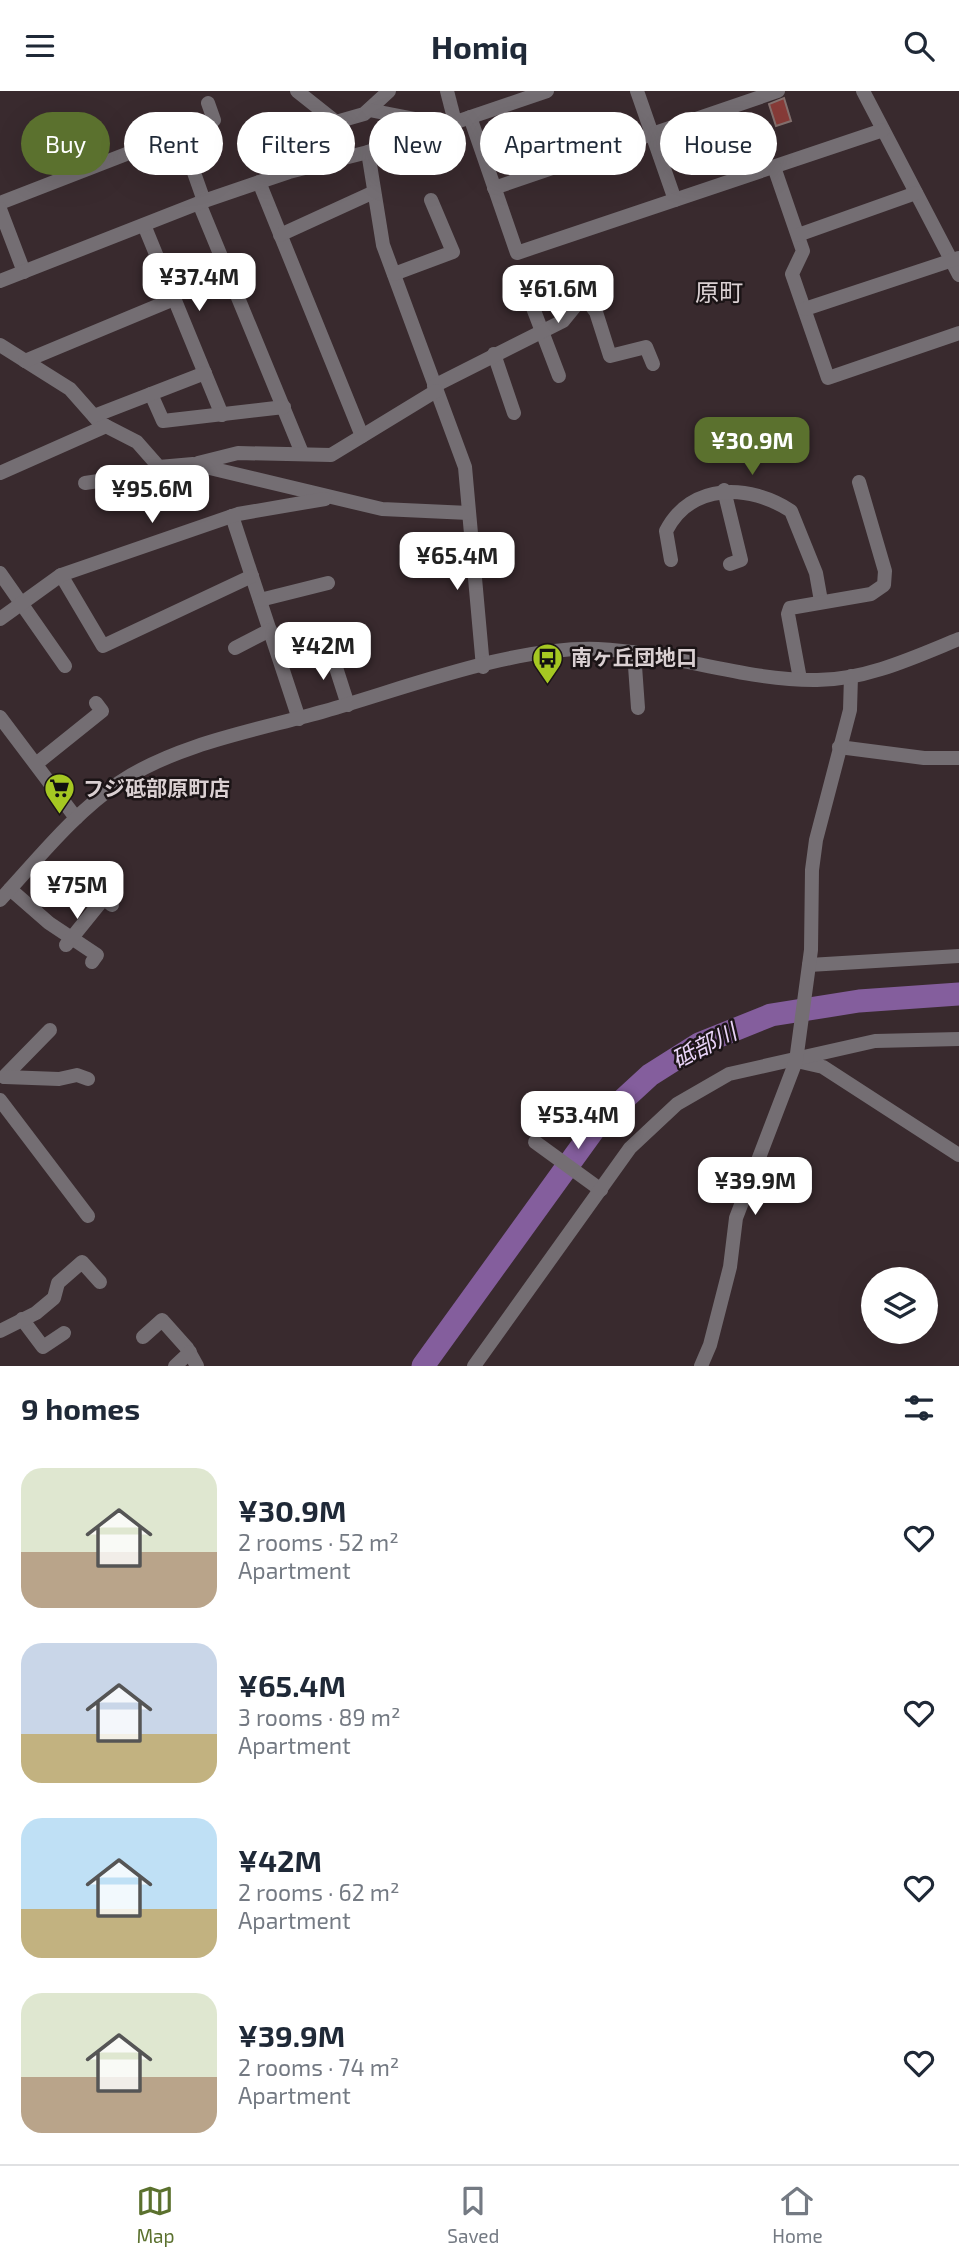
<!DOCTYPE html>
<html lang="en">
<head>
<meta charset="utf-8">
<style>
	:root { --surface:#fff; --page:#f2f2f3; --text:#1f2937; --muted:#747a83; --line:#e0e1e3; --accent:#5b712e }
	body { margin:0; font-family:"Exo 2","Noto Sans JP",sans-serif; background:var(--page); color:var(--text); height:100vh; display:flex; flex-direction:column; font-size:26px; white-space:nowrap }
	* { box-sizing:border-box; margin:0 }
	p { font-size:23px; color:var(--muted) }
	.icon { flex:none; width:38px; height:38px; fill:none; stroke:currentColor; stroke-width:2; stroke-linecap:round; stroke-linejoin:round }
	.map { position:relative; height:1275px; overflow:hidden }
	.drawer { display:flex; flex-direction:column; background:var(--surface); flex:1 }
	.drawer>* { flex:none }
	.guide { position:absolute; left:21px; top:21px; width:917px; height:63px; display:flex; gap:14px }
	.controls { position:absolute; left:861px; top:1176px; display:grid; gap:14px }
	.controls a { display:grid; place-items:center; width:77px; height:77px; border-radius:50%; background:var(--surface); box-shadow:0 7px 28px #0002; font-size:35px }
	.price { position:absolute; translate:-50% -60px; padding:0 16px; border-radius:14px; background:#fff; color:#222; font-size:23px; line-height:46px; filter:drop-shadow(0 2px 4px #0008) }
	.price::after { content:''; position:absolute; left:50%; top:42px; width:21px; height:16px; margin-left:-10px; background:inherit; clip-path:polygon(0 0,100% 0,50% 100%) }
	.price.selected { background:var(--accent); color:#fff }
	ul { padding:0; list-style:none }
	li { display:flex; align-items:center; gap:21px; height:175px; padding:0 21px }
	li span { display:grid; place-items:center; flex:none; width:196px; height:140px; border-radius:21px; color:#555 }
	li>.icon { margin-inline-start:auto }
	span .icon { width:84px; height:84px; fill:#fffc; stroke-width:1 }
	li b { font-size:30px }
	h2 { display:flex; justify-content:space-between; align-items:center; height:84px; padding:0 21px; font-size:30px }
	.tag { padding:0 24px; border-radius:32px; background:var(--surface); box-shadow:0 7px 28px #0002; font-size:24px; line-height:63px }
	.tag.selected { background:var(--accent); color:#fff }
	header { display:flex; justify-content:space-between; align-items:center; height:91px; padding:0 21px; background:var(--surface); font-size:32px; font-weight:700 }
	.tab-bar { display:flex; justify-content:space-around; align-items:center; height:98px; border-top:2px solid var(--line); background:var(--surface); font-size:19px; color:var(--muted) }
	.tab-bar a { display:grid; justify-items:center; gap:4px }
	.tab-bar .selected { color:var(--accent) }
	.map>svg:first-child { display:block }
</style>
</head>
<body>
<header><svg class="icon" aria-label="menu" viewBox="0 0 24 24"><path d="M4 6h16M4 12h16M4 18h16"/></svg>Homiq<svg class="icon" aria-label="search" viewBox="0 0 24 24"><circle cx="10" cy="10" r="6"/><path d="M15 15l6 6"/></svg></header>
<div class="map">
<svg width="959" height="1275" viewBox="0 0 959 1275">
	<rect width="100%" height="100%" fill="#392a2e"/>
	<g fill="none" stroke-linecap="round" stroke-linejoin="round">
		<path stroke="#845e9d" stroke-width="23" d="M423 1275 600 1030 650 984 699 953 771 924 859 910 959 903"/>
	</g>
	<path fill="#863b38" stroke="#83706e" stroke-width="2" d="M784 7 791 30 776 35 769 13Z"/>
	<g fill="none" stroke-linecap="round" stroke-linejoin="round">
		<g stroke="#746e73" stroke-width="14">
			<path d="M297 0 336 31 364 23 389 0"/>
			<path d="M447 0 455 31"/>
			<path d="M637 0 675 109"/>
			<path d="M863 0 959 184"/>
			<path d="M369 19 446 34"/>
			<path d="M470 26 517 162 883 39"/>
			<path d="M180 42 204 110"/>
			<path d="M368 61 383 154 465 376 483 576"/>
			<path d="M774 76 803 160 792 183 828 287 959 242"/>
			<path d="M259 91 362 345"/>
			<path d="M494 97 778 0"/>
			<path d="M0 112 214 29 208 12"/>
			<path d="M199 112 302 362"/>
			<path d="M0 118 24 181"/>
			<path d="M144 134 222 324"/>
			<path d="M280 144 374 101"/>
			<path d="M798 144 916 102"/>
			<path d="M394 183 453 161 431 109"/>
			<path d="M0 190 204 110 289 81 368 61 547 0"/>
			<path d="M525 196 559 285"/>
			<path d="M585 206 596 221 610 265 646 256 653 273"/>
			<path d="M805 218 959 167"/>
			<path d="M0 254 70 298 100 332 137 351 159 376 193 373 382 418 469 422"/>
			<path d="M494 263 514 322"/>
			<path d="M25 270 174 208"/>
			<path d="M434 295 563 230 576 214 604 190"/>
			<path d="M151 303 163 330 284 316"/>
			<path d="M94 325 205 282"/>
			<path d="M198 372 238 362 331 364 436 300"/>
			<path d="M0 382 106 335"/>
			<path d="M85 392 146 383 159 376"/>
			<path d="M724 399 741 469 730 473"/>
			<path d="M232 425 299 628"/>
			<path d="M671 469 666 440C691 391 750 393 791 420L816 482 821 510"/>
			<path d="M0 482 65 575"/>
			<path d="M61 484 103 555 252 485"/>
			<path d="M260 509 328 492"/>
			<path d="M0 528 61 484 238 423 325 408"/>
			<path d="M235 557 270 539"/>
			<path d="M330 558 348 614"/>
			<path d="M634 561 638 617"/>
			<path d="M800 588 788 523 790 517 871 503 884 494 885 480 859 391"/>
			<path d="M839 656 924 667H959"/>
			<path d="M36 673 102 620 96 612"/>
			<path d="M10 798 49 832 97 864 92 871"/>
			<path d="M94 800 112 814"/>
			<path d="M66 854 104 807"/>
			<path d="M809 874 959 865"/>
			<path d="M801 971 823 976 959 1064"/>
			<path d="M4 986 50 939"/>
			<path d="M5 986 59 988 77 984 88 988"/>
			<path d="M0 1009 88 1125"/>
			<path d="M535 1051 601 1099"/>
			<path d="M22 1228 43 1256 64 1242"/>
			<path d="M0 1240 36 1222 54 1207 58 1192 82 1171 100 1191"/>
			<path d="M143 1246 162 1229 187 1257 197 1275"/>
			<path d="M175 1275 190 1261"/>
			<path d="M474 1275 630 1057 677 1013 729 983 875 950 959 948"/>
			<path d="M701 1275 710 1254 730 1176 736 1127 796 970 811 859 812 779 816 749 850 619 851 585"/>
		</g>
		<g stroke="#746e73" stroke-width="14">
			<path d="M0 626 76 727"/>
			<path d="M0 809C38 768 74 722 120 691 179 652 258 639 325 620 406 597 513 555 598 558 671 561 744 590 817 589 866 589 915 566 959 548"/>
		</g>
	</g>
	<defs>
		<symbol id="bus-pin" viewBox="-11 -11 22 30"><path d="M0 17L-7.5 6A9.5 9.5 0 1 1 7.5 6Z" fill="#a5c822" stroke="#1b1416"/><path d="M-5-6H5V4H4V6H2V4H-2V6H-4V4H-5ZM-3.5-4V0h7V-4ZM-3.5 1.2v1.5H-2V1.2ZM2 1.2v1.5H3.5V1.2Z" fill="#111"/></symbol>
		<symbol id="supermarket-pin" viewBox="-11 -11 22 30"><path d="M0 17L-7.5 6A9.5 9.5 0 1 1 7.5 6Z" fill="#a5c822" stroke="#1b1416"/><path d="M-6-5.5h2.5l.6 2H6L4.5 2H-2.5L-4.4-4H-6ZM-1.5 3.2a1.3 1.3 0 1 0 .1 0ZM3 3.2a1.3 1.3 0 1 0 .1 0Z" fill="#111"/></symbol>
	</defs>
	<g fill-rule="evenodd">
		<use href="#bus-pin" x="530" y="550" width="35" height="47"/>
		<use href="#supermarket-pin" x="42" y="680" width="35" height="47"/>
	</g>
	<g text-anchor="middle" stroke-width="5" stroke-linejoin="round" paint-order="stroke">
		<g font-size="21" font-weight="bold" fill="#dad0d2" stroke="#1b1416" text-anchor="start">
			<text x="571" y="574">南ヶ丘団地口</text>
			<text x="83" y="705">フジ砥部原町店</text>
		</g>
		<g font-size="23" font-style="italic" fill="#e9d4f8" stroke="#1b1416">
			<text transform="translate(704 955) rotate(-27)" y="8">砥部川</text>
		</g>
		<g font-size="24" fill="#dad0d2" stroke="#1b1416">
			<text x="719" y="210">原町</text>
		</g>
	</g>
</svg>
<div class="controls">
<a><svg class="icon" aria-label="layers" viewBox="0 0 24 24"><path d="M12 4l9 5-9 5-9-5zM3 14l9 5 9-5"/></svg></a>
</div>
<b class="price" style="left:199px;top:222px">¥37.4M</b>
<b class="price" style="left:558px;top:234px">¥61.6M</b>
<b class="price selected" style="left:752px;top:386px">¥30.9M</b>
<b class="price" style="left:152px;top:434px">¥95.6M</b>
<b class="price" style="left:457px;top:501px">¥65.4M</b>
<b class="price" style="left:323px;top:591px">¥42M</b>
<b class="price" style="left:77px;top:830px">¥75M</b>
<b class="price" style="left:578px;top:1060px">¥53.4M</b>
<b class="price" style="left:755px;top:1126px">¥39.9M</b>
<div class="guide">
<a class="tag selected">Buy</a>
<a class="tag">Rent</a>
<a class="tag">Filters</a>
<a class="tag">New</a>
<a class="tag">Apartment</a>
<a class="tag">House</a>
</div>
</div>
<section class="drawer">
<h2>9 homes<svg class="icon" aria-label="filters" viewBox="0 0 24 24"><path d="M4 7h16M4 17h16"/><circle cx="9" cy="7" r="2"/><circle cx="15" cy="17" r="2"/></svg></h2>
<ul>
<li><span style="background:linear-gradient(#dfe7d0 60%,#b9a48a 0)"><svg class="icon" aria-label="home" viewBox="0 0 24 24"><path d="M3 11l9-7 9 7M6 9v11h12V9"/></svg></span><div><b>¥30.9M</b><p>2 rooms · 52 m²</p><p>Apartment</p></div><svg class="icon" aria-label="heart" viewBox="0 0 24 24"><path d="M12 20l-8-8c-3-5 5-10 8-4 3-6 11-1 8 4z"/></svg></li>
<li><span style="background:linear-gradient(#c9d6e8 65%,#c2b280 0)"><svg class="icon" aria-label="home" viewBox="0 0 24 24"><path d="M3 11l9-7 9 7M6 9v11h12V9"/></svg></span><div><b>¥65.4M</b><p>3 rooms · 89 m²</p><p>Apartment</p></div><svg class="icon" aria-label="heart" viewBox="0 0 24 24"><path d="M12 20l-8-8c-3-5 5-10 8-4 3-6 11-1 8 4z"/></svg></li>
<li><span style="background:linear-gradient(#bfe0f5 65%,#c2b280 0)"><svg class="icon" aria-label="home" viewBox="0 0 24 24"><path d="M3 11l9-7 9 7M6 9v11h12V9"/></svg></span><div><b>¥42M</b><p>2 rooms · 62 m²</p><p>Apartment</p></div><svg class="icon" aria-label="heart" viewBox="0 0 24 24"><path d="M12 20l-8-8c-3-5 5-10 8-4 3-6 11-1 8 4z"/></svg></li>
<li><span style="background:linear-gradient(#dfe7d0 60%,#b9a48a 0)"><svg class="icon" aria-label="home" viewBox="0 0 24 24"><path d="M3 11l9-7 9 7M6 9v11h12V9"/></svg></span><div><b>¥39.9M</b><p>2 rooms · 74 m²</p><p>Apartment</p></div><svg class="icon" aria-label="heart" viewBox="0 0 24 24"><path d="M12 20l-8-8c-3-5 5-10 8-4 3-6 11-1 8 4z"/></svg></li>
</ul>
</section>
<nav class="tab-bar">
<a class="selected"><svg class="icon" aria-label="map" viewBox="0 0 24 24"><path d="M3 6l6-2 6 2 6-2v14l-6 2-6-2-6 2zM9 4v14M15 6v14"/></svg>Map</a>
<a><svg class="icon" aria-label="saved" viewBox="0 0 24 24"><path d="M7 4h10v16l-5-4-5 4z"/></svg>Saved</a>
<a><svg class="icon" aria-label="home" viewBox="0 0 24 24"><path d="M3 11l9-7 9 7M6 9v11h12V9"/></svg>Home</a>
</nav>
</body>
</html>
